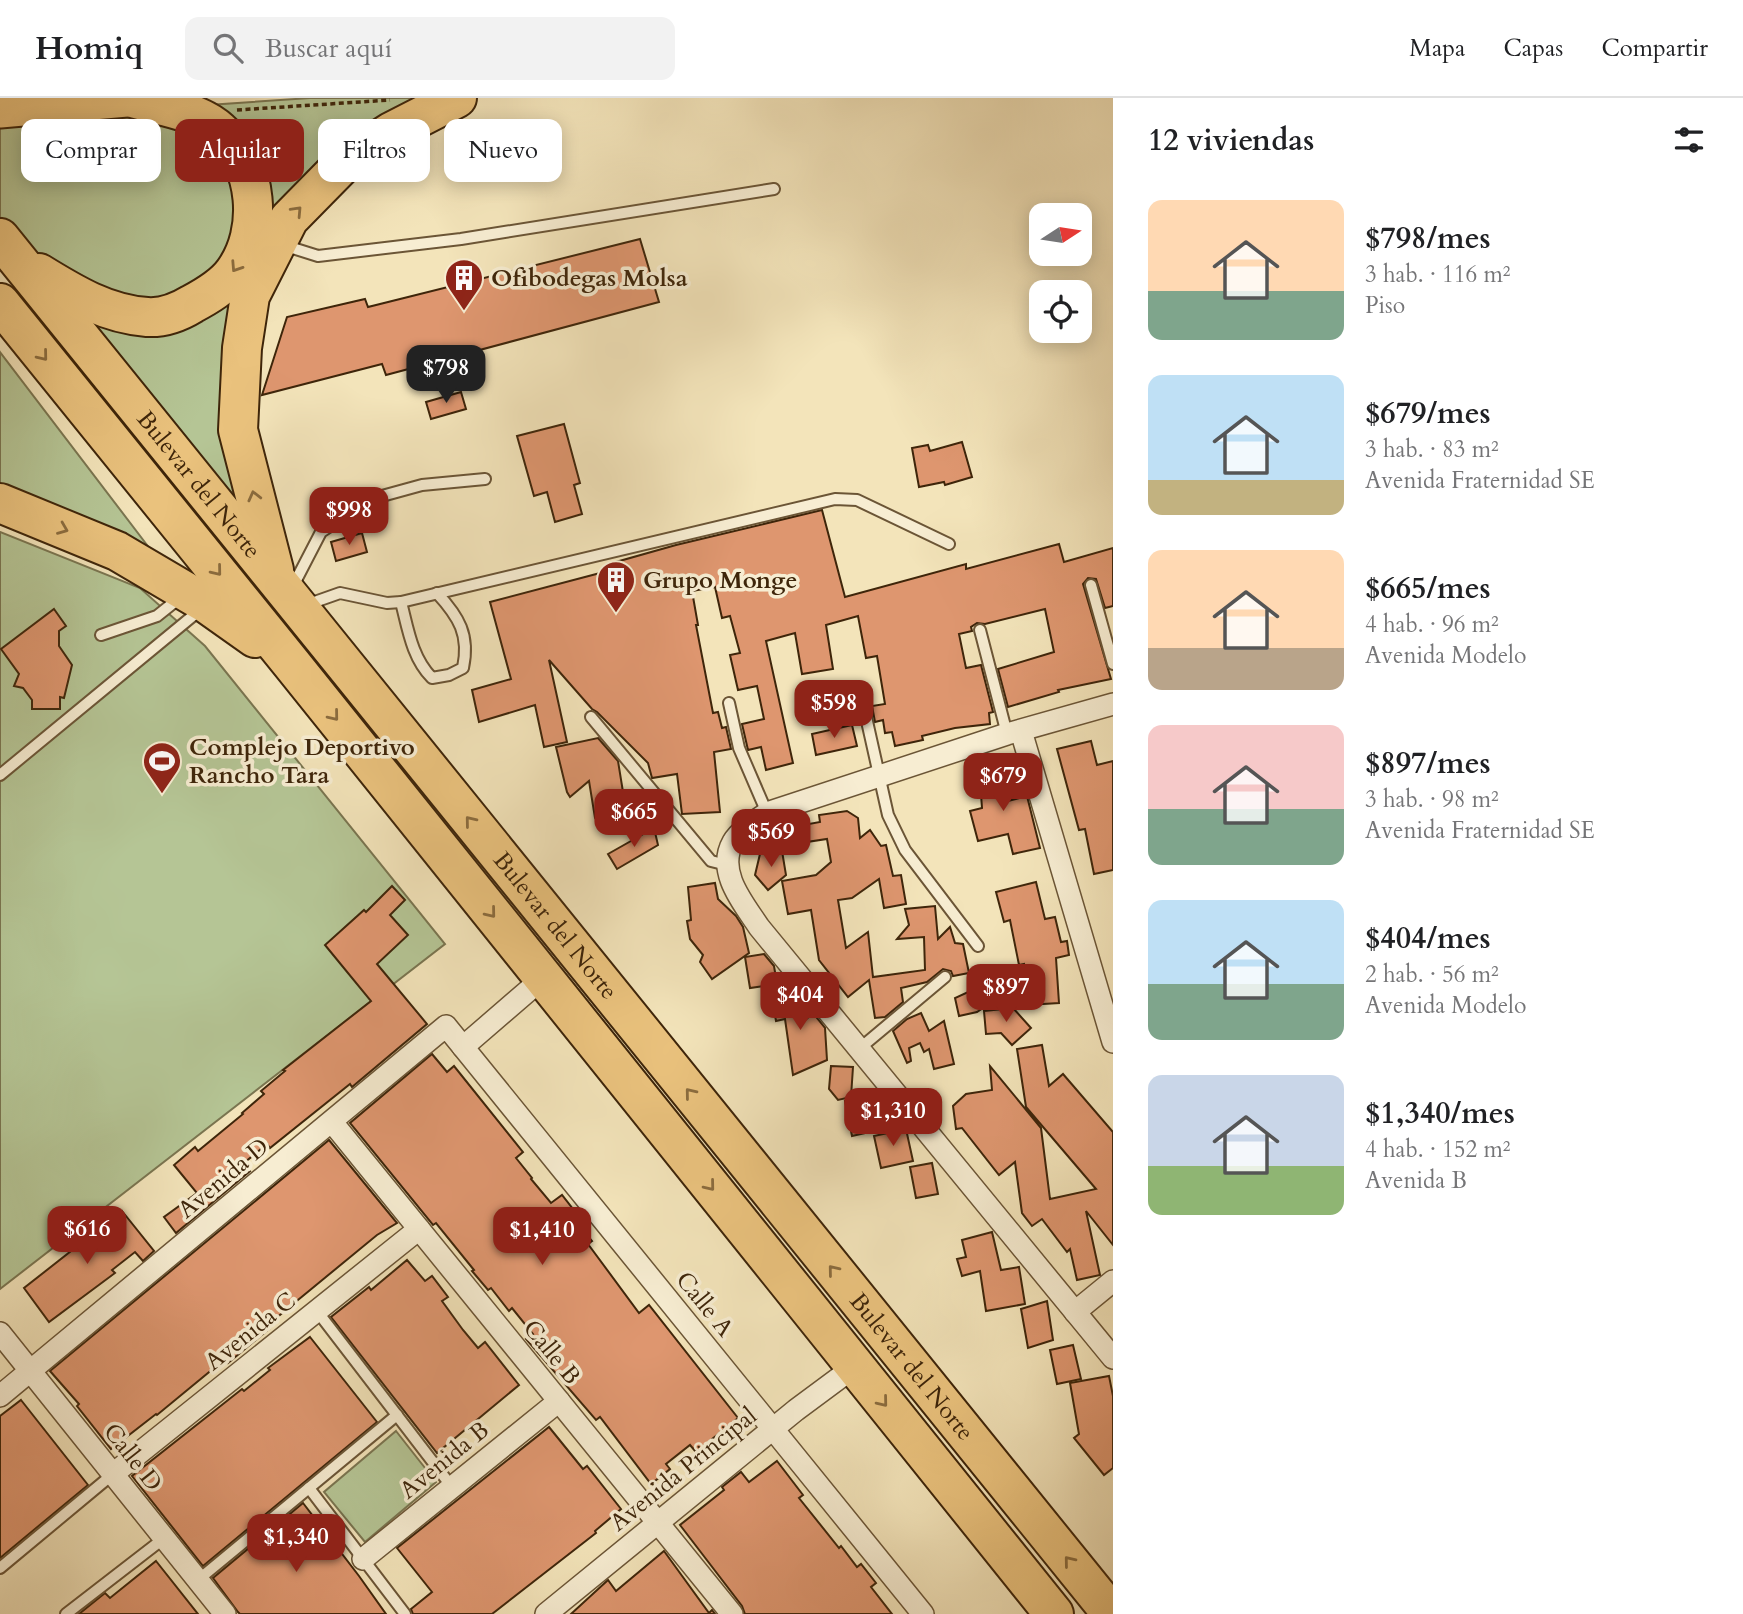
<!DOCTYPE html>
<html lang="es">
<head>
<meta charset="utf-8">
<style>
	:root { --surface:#fff; --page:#f2f2f2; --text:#202124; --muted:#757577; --line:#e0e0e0; --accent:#8f2418 }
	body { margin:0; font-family:Cardo,serif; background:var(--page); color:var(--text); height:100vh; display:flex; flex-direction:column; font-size:26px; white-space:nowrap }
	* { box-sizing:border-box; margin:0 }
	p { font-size:23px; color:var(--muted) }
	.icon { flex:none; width:38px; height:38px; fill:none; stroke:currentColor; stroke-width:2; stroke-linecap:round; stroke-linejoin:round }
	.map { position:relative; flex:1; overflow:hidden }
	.side { display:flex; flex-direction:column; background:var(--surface); width:630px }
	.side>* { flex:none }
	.guide { position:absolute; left:21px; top:21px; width:665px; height:63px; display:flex; gap:14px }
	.needle { width:46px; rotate:78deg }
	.tools { position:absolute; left:1029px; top:105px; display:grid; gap:14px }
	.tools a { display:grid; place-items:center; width:63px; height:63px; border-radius:14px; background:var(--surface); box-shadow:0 4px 18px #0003; font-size:35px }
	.price { position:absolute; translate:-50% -60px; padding:0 16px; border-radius:14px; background:var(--accent); color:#fff; font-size:23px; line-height:46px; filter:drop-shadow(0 2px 4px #0008) }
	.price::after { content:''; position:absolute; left:50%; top:42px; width:21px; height:16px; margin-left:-10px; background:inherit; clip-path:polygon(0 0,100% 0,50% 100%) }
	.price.on { background:#222; color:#fff }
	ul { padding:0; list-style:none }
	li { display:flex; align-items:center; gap:21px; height:175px; padding:0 35px }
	li span { display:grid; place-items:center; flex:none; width:196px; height:140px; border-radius:14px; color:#555 }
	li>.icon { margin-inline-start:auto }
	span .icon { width:84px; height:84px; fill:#fffc; stroke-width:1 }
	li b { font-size:30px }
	h2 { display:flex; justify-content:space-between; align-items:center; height:84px; padding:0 35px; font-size:30px }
	.pill { padding:0 24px; border-radius:14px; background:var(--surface); box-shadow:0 4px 18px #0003; font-size:24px; line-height:63px }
	.pill.on { background:var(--accent); color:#fff }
	header { display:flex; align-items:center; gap:42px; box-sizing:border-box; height:98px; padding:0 35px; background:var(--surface); border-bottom:2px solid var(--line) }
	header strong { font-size:33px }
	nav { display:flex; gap:38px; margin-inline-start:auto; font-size:24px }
	.search { width:490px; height:63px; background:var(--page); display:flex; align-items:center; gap:18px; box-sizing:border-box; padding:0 24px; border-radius:14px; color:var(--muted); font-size:26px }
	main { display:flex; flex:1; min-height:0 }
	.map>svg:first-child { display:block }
</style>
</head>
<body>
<header>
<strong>Homiq</strong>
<div class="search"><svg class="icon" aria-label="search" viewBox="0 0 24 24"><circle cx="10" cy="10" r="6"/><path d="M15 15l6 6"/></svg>Buscar aquí</div>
<nav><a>Mapa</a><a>Capas</a><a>Compartir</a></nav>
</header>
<main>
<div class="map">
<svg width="1113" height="1516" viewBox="0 0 1113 1516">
	<rect width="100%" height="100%" fill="#f3e4ba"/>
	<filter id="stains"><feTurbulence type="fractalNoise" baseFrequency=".00286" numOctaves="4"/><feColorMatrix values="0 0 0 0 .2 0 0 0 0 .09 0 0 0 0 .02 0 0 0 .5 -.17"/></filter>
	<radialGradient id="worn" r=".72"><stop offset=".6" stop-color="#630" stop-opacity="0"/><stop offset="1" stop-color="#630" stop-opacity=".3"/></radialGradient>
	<g fill="#b5c595" stroke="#7a7550" stroke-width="2">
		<path d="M310 0H439L351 49 240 206 258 442 62 198 161 226 259 137 194 8Z"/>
		<path d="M138 9 194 25 239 74 230 168 152 210 34 161 0 119V20Z"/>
		<path d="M0 254 163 468 0 396Z"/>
		<path d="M0 434 140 490 205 548 445 846 0 1191Z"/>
		<path d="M396 1333 436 1384 365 1444 324 1394Z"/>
	</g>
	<g fill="#de966f" stroke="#3e250a" stroke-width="2">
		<path d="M640 141 659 204 386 277 382 266 262 297 287 219 365 201 368 209Z"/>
		<path d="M461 294 466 311 431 321 426 304Z"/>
		<path d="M564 326 580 385 574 387 582 416 555 424 547 394 534 398 517 338Z"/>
		<path d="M962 344 972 379 945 387 944 384 919 389 912 350 928 347 930 353Z"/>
		<path d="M822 412 845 499 966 466V471L1059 446 1064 464 1113 450V508L1105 510 1096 481 1088 480 1083 486 1111 581 1058 592 1059 594 1008 609 998 571 1054 554 1045 511 985 526 977 525 971 529 972 533 959 536 966 570 981 567 993 614 989 615 990 626 955 630 922 638 923 642 895 648 892 634 885 635 883 622 875 624 872 608 885 606 877 558 866 560 858 518 826 527 833 571 802 576 795 535 766 543 793 665 766 672 761 649 748 652 742 626 764 621 757 588 738 592 730 557 740 555 730 518 722 520 715 489 692 493 698 527H696L713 615 718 614 722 630 726 629 731 651 714 654 720 714 682 716 677 676 652 680 648 665 597 614 592 611 549 562 567 644 544 649 535 607 479 624 472 592 511 581 490 504 619 470 616 464 676 447Z"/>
		<path d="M362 435 367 454 336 463 331 444Z"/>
		<path d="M54 511 66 528 59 533V548L72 567 64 600 60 599V611H32V602L23 590 14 588 19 576 1 551Z"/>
		<path d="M852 627 857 648 816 657 812 636Z"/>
		<path d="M598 640 618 663 628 725 601 729 595 720 589 683 570 699 567 694 556 649Z"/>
		<path d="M1091 643 1097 667 1113 663V772L1094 776 1085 731 1079 732 1057 651Z"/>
		<path d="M1004 667 1008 703 1027 698 1040 750 1013 756 1008 736 978 743 970 713 982 710 979 669Z"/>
		<path d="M847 713 858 720 860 740 870 732 881 748 886 747 893 778 901 777 906 806 884 810 879 781 852 800 838 802 846 850 868 834 873 879 925 872 924 839 897 841 909 827 905 811 935 808 938 841 950 829 955 845 963 846 969 875 953 878 951 873 943 871 927 884 901 890 903 904 885 919 875 920 869 882 848 899 819 862 811 812 788 816 782 783 816 777 831 764 827 741 800 745 798 728 820 724 819 717Z"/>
		<path d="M654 730 658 747 617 771 608 756Z"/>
		<path d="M782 753 786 777 768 792 755 777 760 756Z"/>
		<path d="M1036 784 1045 821 1055 819 1061 844 1067 843 1069 857 1056 860 1059 905 1027 907 1024 866 1019 867 1010 822 1004 824 996 794Z"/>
		<path d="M715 785 718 801 736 818 743 829 749 855 712 881 700 864 703 857 690 841 687 823 691 822 688 789Z"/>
		<path d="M392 788 405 802 390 817 408 837 377 866 427 926 352 989 350 986 270 1050 267 1046 244 1065 250 1073 176 1135 164 1119 197 1095 174 1067 195 1049 198 1053 243 1016 242 1015 264 996 261 993 285 973 283 972 371 903 325 847 364 812 366 814Z"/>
		<path d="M764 856 774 868 777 886 750 890 745 859Z"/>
		<path d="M990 884 993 903 977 914 959 918 955 900Z"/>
		<path d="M793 891 797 896 802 925 813 915 825 930 827 962 793 977 785 921 776 923 771 895Z"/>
		<path d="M1013 910 1031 930 1012 947 1001 935 986 936 984 913Z"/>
		<path d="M921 915 929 933 944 923 954 966 934 971 929 951 924 954 920 945 909 950 911 963 907 965 893 933 907 921Z"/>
		<path d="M1042 947 1049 988 1063 976 1113 1034V1147L1086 1113 1100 1177 1077 1182 1070 1151 1067 1154 1042 1121 1032 1128 1022 1115 1015 1064 999 1077 962 1030 956 1031 953 1008 966 996 992 992 990 968 1041 1030 1050 1101 1096 1091 1026 1009 1017 951Z"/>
		<path d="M432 956 447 974 454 968 523 1054 516 1060 532 1080 531 1081 551 1105 562 1097 580 1120 576 1123 592 1143 588 1146 639 1215 649 1207 738 1320 696 1354 690 1347 666 1366 670 1371 651 1386 600 1319 596 1322 526 1241 533 1236 512 1210 509 1213 491 1190 488 1192 472 1173 474 1172 436 1125 433 1127 350 1025Z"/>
		<path d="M831 968 853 969 851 999 838 1002 829 991Z"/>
		<path d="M876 997 883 1031 852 1038 845 1003Z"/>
		<path d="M906 1031 913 1063 881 1070 874 1038Z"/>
		<path d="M329 1042 397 1125 377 1137 287 1211 267 1228 269 1231 228 1265 225 1261 157 1317 156 1316 111 1351 77 1308 79 1306 50 1273Z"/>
		<path d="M932 1065 938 1096 916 1100 910 1069Z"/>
		<path d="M122 1113 154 1153 143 1163 135 1154 112 1172 115 1175 49 1224 24 1190Z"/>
		<path d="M992 1134 1001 1172 1019 1169 1025 1206 986 1213 980 1173 962 1178 957 1161 966 1159 962 1142Z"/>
		<path d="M407 1162 425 1183 432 1178 448 1199 442 1203 463 1232 478 1250 485 1244 519 1287 437 1355 331 1219 369 1189 371 1192Z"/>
		<path d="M1047 1203 1053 1242 1028 1250 1021 1211Z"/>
		<path d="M310 1239 377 1324 203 1468 132 1378 242 1291 244 1293 270 1272 268 1270Z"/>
		<path d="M1073 1247 1081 1281 1057 1286 1050 1252Z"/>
		<path d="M1109 1278 1113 1298V1370L1104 1377 1074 1340 1079 1336 1070 1285Z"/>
		<path d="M21 1302 88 1387 0 1460V1318Z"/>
		<path d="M549 1329 583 1371 587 1368 621 1411 595 1433 596 1435 492 1516H413L411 1511 432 1494 397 1450Z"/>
		<path d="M777 1363 803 1397 799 1400 839 1450 841 1448 857 1469 861 1466 876 1485 871 1489 892 1516H745L742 1508 680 1427 724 1392 722 1389 741 1374 749 1384Z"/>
		<path d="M303 1405 359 1478 386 1516H240L238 1514 213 1480Z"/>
		<path d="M664 1453 709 1515 712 1512 715 1516H571L608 1482 616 1493Z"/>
		<path d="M156 1463 198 1516H79L105 1495 110 1500Z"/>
	</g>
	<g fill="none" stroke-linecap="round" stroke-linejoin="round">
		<defs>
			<g id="lane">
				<path d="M283 147 318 158 461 141 774 91"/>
				<path d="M1091 487 1113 566"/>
				<path d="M292 490 321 434 371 401 422 387 485 381"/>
				<path d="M401 504C408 531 412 560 432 580L449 577 463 570C470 537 459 519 437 495"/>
				<path d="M306 507 340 495 387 505 401 504 835 401 857 402 949 446"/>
				<path d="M980 532 1007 636"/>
				<path d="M101 537 157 518 182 498"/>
				<path d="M860 592 888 717 905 752 978 848"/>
				<path d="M729 605 739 650 767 715"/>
				<path d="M591 619 711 763 727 767"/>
				<path d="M0 677 200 512"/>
				<path d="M859 951 945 879"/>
				<path d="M317 1213 452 1389"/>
				<path d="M309 1390 405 1516"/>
				<path d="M0 1470 113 1376"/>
				<path d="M198 1482 397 1317"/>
				<path d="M66 1516 163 1441"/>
			</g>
			<g id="street">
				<path d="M1113 606 1007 636 767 715C757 722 740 732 733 744 716 774 744 806 759 829L1113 1260"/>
				<path d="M1021 633 1113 944"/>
				<path d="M463 949 543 880"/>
				<path d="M332 1024 732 1516"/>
				<path d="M1075 1214 1113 1183"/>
				<path d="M0 1235 225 1516"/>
				<path d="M0 1298 446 928 923 1516"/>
				<path d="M113 1376 419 1131"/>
				<path d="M363 1461 559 1303"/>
				<path d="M546 1516 796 1312 854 1269"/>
			</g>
			<path id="primary" d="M0 13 150 0"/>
			<g id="highway">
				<path id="s1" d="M0 140 1112 1516"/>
				<path d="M39 175C73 196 106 216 147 219 162 220 179 214 192 206 207 198 224 188 234 174 264 133 258 66 220 33 198 13 164 9 136 1"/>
				<path d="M0 205 291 565 1054 1516"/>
				<path d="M0 405 117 453 207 506 255 540"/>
				<path d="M274 472 238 332 242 250 250 198 289 121 346 63 391 34 457 0"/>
			</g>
		</defs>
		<use href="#lane" stroke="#6b5536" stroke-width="14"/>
		<use href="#street" stroke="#6b5536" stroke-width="24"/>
		<use href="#primary" stroke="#3e250a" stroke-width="37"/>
		<use href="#highway" stroke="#3e250a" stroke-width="42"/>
		<path stroke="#3e250a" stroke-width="3.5" stroke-dasharray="5 3.5" stroke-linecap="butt" d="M237 12 390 2"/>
		<use href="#lane" stroke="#f7edd2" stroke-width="10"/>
		<use href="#street" stroke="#f7edd2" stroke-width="21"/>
		<use href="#primary" stroke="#eac27d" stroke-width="33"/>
		<use href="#highway" stroke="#eac27d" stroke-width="38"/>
	</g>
	<defs><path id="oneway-chevron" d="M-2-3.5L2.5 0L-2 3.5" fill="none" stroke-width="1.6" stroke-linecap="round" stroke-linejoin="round" transform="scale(1.75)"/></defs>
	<g stroke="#8b6c3e">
		<use href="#oneway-chevron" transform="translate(297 113) rotate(-47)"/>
		<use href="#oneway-chevron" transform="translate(236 169) rotate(123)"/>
		<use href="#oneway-chevron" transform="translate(43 258) rotate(51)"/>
		<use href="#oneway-chevron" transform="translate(254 398) rotate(-104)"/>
		<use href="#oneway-chevron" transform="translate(63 431) rotate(22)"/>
		<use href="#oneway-chevron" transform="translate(217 473) rotate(51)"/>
		<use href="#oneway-chevron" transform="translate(334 618) rotate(51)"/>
		<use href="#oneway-chevron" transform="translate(470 723) rotate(-129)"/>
		<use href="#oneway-chevron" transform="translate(491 815) rotate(51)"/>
		<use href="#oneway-chevron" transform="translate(690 995) rotate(-129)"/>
		<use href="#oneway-chevron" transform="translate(710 1088) rotate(51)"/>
		<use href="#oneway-chevron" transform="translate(833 1172) rotate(-129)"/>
		<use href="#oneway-chevron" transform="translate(883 1304) rotate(51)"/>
		<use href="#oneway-chevron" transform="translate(1069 1463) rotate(-129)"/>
	</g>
	<defs>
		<symbol id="building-pin" viewBox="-11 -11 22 30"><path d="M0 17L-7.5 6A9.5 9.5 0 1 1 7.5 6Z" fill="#8f2418" stroke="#f7edd2"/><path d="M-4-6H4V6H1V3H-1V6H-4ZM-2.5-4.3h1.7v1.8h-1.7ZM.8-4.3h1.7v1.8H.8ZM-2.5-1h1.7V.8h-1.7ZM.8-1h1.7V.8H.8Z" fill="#fff"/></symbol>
		<symbol id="stadium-pin" viewBox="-11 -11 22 30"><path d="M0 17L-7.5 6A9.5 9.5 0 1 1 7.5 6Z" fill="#8f2418" stroke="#f7edd2"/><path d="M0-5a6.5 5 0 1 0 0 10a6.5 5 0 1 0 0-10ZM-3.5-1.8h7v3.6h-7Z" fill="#fff"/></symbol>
	</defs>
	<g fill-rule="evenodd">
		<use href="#building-pin" x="442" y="158" width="44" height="60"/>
		<use href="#building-pin" x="594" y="460" width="44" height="60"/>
		<use href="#stadium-pin" x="140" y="641" width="44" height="60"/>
	</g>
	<g text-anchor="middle" stroke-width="7" stroke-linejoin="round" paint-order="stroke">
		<g font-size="24" font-weight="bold" fill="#3e250a" stroke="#f7edd2" text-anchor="start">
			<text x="491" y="188">Ofibodegas Molsa</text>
			<text x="643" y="490">Grupo Monge</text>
			<text x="189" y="657">Complejo Deportivo<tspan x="189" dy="28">Rancho Tara</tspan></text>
		</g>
		<g font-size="24" fill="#3e250a" stroke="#f7edd2">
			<text dy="8" stroke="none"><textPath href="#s1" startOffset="317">Bulevar del Norte</textPath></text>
			<text dy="8" stroke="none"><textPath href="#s1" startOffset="884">Bulevar del Norte</textPath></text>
			<text transform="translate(223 1080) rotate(-40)" y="8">Avenida D</text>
			<text transform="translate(705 1206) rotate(51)" y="8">Calle A</text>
			<text transform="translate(250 1233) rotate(-39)" y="8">Avenida C</text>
			<text transform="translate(552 1254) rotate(51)" y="8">Calle B</text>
			<text dy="8" stroke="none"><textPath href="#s1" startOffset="1451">Bulevar del Norte</textPath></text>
			<text transform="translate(133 1359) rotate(52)" y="8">Calle D</text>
			<text transform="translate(444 1362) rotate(-39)" y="8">Avenida B</text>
			<text transform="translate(683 1371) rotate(-39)" y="8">Avenida Principal</text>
		</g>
	</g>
	<rect width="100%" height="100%" filter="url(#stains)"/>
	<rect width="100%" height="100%" fill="url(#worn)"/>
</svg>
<div class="tools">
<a><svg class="needle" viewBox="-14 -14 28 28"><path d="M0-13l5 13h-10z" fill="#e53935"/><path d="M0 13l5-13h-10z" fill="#757577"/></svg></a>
<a><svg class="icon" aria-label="locate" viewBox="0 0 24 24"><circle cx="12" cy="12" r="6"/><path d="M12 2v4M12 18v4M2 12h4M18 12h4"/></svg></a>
</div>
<b class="price on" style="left:446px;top:307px">$798</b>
<b class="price" style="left:349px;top:449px">$998</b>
<b class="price" style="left:834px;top:642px">$598</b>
<b class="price" style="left:1003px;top:715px">$679</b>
<b class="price" style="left:634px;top:751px">$665</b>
<b class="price" style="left:771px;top:771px">$569</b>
<b class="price" style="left:1006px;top:926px">$897</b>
<b class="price" style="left:800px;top:934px">$404</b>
<b class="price" style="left:893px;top:1050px">$1,310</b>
<b class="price" style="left:87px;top:1168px">$616</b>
<b class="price" style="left:542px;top:1169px">$1,410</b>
<b class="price" style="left:296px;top:1476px">$1,340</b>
<div class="guide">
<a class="pill">Comprar</a>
<a class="pill on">Alquilar</a>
<a class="pill">Filtros</a>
<a class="pill">Nuevo</a>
</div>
</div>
<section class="side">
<h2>12 viviendas<svg class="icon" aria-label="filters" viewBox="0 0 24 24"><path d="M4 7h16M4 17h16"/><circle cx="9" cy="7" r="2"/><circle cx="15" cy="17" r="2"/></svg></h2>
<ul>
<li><span style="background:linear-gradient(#ffd9b3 65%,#7fa58c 0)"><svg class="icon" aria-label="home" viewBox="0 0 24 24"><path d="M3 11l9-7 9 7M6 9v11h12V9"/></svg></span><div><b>$798/mes</b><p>3 hab. · 116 m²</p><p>Piso</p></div></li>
<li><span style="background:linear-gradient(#bfe0f5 75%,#c2b280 0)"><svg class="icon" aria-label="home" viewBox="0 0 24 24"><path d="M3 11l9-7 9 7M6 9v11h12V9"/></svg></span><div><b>$679/mes</b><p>3 hab. · 83 m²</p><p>Avenida Fraternidad SE</p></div></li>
<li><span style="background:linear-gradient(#ffd9b3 70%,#b9a48a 0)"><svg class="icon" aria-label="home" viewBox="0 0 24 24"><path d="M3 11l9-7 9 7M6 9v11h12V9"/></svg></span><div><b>$665/mes</b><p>4 hab. · 96 m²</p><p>Avenida Modelo</p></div></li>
<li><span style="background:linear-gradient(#f6c9c9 60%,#7fa58c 0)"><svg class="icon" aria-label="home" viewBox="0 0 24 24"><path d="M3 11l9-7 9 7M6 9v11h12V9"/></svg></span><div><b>$897/mes</b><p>3 hab. · 98 m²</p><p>Avenida Fraternidad SE</p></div></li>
<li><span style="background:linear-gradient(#bfe0f5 60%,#7fa58c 0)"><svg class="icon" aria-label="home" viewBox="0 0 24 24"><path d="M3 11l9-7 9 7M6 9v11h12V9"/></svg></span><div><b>$404/mes</b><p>2 hab. · 56 m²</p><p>Avenida Modelo</p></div></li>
<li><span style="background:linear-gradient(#c9d6e8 65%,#8fb573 0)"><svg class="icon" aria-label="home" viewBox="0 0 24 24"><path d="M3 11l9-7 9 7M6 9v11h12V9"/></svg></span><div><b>$1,340/mes</b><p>4 hab. · 152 m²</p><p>Avenida B</p></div></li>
</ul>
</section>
</main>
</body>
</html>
